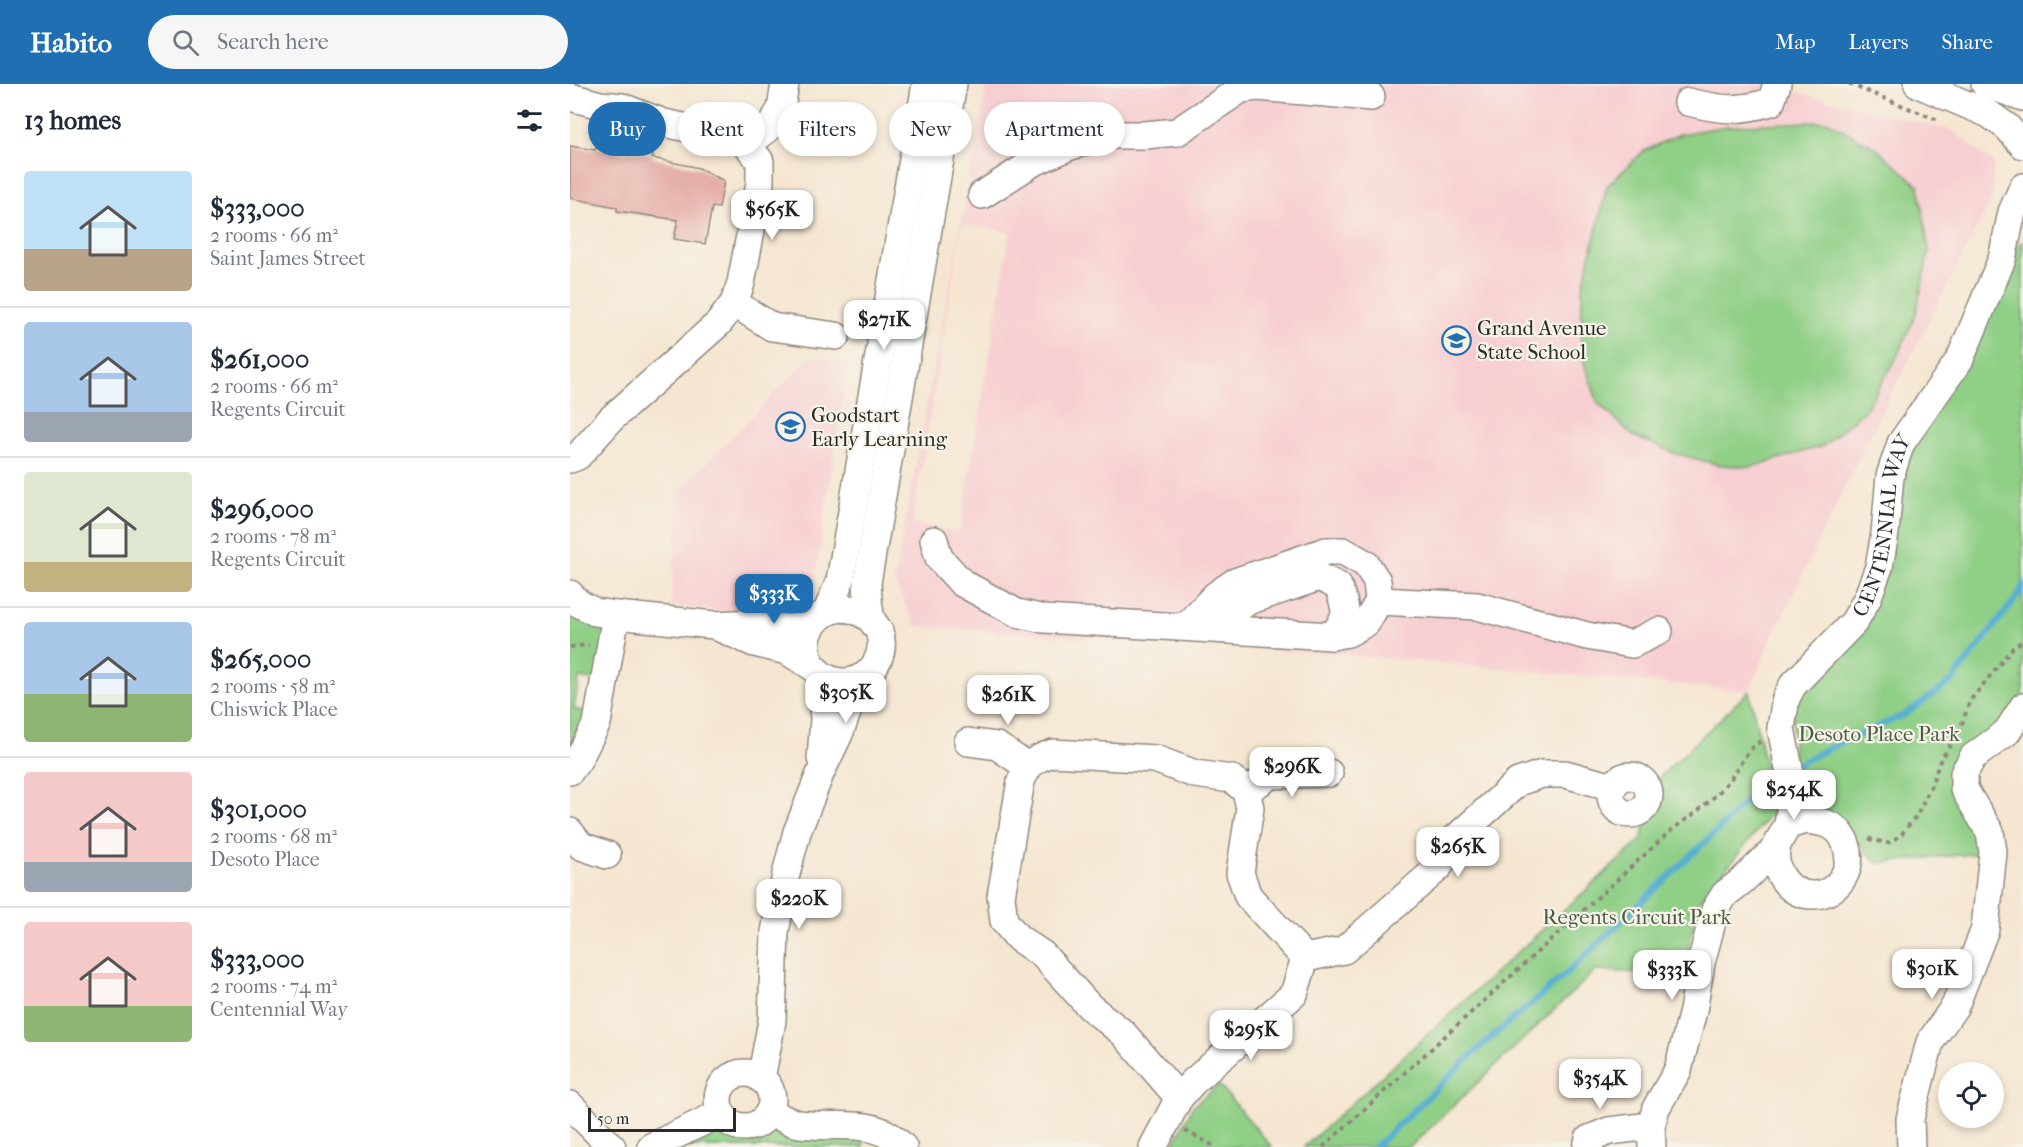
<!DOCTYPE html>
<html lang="en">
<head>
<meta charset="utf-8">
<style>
	:root { --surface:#fff; --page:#f6f6f7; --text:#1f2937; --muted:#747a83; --line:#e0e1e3; --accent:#1f6fb2 }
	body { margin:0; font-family:"IM FELL French Canon",serif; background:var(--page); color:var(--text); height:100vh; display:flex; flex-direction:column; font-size:22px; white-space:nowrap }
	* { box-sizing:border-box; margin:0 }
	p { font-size:20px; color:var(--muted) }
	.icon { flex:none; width:33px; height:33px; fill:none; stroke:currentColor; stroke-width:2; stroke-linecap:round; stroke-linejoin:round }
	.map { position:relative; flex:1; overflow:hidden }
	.sheet { display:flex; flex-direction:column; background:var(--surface); width:570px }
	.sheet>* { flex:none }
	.banner { position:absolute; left:18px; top:18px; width:570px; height:54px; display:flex; gap:12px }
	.tools { position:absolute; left:1368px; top:978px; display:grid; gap:12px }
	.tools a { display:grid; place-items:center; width:66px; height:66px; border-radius:50%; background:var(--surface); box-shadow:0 3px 9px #0003; font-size:30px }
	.scale { position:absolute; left:18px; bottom:15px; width:148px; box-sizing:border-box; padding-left:6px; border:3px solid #2b2b2b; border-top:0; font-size:16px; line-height:21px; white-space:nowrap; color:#2b2b2b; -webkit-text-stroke:4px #f7f3e8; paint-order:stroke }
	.price { position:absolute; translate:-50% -51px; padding:0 14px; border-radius:12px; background:#fff; color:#222; font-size:20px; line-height:39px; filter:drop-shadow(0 2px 3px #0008) }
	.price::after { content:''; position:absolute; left:50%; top:36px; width:18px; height:14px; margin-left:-9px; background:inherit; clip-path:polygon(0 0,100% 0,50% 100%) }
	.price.on { background:var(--accent); color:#fff }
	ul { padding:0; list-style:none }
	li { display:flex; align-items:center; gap:18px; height:150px; padding:0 24px }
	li+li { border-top:2px solid var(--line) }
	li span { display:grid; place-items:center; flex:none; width:168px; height:120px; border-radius:6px; color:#555 }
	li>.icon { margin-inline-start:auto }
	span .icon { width:72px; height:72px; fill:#fffc; stroke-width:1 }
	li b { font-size:26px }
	h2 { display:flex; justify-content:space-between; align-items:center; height:72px; padding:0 24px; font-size:26px }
	.tag { padding:0 21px; border-radius:27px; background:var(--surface); box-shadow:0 3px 9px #0003; font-size:21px; line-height:54px }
	.tag.on { background:var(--accent); color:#fff }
	header { display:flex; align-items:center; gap:36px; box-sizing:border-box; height:84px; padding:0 30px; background:var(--accent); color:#fff }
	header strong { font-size:28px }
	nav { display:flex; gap:33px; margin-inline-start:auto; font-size:21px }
	.search { width:420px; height:54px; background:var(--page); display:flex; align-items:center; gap:15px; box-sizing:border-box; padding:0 21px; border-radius:33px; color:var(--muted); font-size:22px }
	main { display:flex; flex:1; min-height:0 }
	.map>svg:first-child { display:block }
</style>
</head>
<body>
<header>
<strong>Habito</strong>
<div class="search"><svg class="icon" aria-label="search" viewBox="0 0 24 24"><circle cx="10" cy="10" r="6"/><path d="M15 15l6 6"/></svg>Search here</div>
<nav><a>Map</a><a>Layers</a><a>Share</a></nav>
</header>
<main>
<section class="sheet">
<h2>13 homes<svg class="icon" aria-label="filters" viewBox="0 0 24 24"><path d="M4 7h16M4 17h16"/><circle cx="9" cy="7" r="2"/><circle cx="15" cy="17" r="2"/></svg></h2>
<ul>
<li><span style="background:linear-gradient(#bfe0f5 65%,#b9a48a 0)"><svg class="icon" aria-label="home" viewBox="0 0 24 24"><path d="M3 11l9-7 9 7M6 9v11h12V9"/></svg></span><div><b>$333,000</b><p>2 rooms · 66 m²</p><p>Saint James Street</p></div></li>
<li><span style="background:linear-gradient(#a9c7e8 75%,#9aa5b1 0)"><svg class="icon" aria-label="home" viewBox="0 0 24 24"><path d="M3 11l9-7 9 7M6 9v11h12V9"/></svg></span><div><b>$261,000</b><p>2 rooms · 66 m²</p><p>Regents Circuit</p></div></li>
<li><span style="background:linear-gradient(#dfe7d0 75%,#c2b280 0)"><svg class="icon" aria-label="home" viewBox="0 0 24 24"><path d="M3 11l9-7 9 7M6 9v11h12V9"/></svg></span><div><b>$296,000</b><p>2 rooms · 78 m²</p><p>Regents Circuit</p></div></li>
<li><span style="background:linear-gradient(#a9c7e8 60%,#8fb573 0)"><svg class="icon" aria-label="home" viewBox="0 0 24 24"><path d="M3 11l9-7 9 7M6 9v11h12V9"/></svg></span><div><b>$265,000</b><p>2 rooms · 58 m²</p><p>Chiswick Place</p></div></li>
<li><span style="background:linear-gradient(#f6c9c9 75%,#9aa5b1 0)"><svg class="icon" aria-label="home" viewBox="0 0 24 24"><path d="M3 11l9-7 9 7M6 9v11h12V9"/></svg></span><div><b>$301,000</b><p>2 rooms · 68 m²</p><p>Desoto Place</p></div></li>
<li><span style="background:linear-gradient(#f6c9c9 70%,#8fb573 0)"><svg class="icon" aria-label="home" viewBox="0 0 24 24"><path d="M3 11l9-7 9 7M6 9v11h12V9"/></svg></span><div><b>$333,000</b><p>2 rooms · 74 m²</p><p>Centennial Way</p></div></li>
</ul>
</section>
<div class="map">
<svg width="1453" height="1063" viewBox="0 0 1453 1063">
	<rect width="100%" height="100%" fill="#f7f3e8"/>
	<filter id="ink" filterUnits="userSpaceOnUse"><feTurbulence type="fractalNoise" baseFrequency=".0167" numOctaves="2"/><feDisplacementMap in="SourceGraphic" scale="12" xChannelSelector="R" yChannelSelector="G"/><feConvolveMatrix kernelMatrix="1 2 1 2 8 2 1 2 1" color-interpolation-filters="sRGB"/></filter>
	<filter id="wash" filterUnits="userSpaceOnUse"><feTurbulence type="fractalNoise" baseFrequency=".008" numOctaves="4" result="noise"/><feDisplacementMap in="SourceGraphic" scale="24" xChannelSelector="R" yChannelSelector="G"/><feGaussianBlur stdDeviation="1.35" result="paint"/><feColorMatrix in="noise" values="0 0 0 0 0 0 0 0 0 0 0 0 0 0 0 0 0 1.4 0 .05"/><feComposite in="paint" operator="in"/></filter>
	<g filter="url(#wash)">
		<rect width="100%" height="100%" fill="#f5e6d1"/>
		<g fill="#f7cfd2" fill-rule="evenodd">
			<path d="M417 0H1191L1381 46 1424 79 1422 115 1293 365 1197 564 1179 607 804 573 346 542 324 498ZM392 140 440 148 390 448 342 440Z"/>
			<path d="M240 273 278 279 241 518 228 533 101 522 110 406Z"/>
		</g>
		<g fill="#8fcf86" stroke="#5d7d58" stroke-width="1.5" fill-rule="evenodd">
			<path d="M1257 37 1306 64 1349 102 1359 167 1346 230 1325 277 1295 326 1253 362 1181 383 1150 381 1107 370 1063 352 1028 319 1011 270 1012 206 1037 102 1074 67 1110 50 1157 42Z"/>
			<path d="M1453 158V623L1394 689 1423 768 1307 779 1279 748 1256 738 1223 705V601L1284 538 1320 392 1432 175Z"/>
			<path d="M0 510C13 525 27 529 46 531L27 639 8 676 0 687V676L7 667 0 662ZM9 594 27 597 21 629 4 625Z"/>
			<path d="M1179 607 1205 725 1128 819 1113 890 1025 887 840 1063H734L1071 756 1091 692Z"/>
			<path d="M649 1001 702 1063H608L604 1059 623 1022Z"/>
			<path d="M151 1029 169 1041 190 1037 297 1042 293 1063H81Z"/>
		</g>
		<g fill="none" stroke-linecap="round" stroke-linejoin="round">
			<g stroke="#56afd3" stroke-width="6">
				<path d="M1226 681 1259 664 1334 631 1382 597 1450 509 1453 501"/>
				<path d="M805 1063 907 966 998 888 1153 741 1194 697 1212 688"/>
			</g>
		</g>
		<g id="blocks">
			<path fill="#e4aaa4" d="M0 62 25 66 26 63 57 70 58 67 83 71 82 74 129 84 154 97 149 124 142 123 135 160 104 155 108 136 47 127V123L0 114Z"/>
		</g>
	</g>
	<g filter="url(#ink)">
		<use href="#blocks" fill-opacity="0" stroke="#90887e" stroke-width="1.5"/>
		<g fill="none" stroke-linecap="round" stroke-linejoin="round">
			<defs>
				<g id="minor">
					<path d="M1348 0 1419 30 1437 43 1453 61"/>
					<path d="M1415 0 1453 13"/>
					<path d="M0 13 30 21 52 23 94 39 165 54 177 61 190 77V99L171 199 164 219 149 239 41 335 8 372 0 375"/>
					<path d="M1118 18C1153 26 1166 28 1201 18L1207 0"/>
					<path d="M177 61 200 43 211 25 215 0"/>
					<path d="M412 111 462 79 498 63 535 51H574L607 48 671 5 687 3 801 13"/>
					<path d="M164 219 202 243 266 252"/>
					<path d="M364 456 369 474 392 499 447 529 474 535 762 552 778 549 796 539 809 517 807 497 796 480 773 467H756L665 498 646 511 615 543"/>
					<path d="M0 510 8 519 25 528 46 531 144 541 185 539 218 544 242 540"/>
					<path d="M809 517 907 522 1017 552 1062 560 1089 547"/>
					<path d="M257 527 270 497 356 0"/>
					<path d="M302 536C254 498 213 563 252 591 262 598 274 600 286 596 306 589 316 566 309 547 307 543 303 539 301 535 298 524 298 510 297 499L383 0"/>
					<path d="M150 544 184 559 217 567 243 583"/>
					<path d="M648 545 664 528 678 517 749 493 768 502C777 527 779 531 762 552"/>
					<path d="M250 590 254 635 251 674"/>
					<path d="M398 658 427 662 457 682"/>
					<path d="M0 687 8 676 27 639 46 531"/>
					<circle cx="1060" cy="711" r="19"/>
					<path d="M676 707 701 691 759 689"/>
					<path d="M1236 736C1254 738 1269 740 1276 760 1285 783 1269 812 1241 811 1218 810 1203 787 1206 766 1207 758 1214 748 1218 741Z"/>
					<path id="s1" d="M1218 741 1223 705 1211 644 1216 614 1223 601 1284 538 1297 515 1309 483 1315 449 1320 392 1331 359 1390 275 1432 175 1442 128 1453 103"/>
					<path d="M0 748 11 762 37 771"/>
					<path d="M735 874 774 866 868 784 886 754 948 698 972 690H995L1043 703"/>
					<circle cx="175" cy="1016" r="27"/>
					<path d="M191 995 202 937 205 848 216 790 227 748 250 690 269 650 290 594"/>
					<path d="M609 1014 553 949 520 923 473 871 448 854 434 837 431 812 451 697C459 679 464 675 483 669L585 675 625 690 662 695 676 707 680 724 670 789 678 812 735 874"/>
					<path d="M0 1021 42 1063"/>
					<path d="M199 1028C209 1032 220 1039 230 1040 267 1046 304 1031 333 1063"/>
					<path d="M81 1063 151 1029"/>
					<path d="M583 1063 609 1014 623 998 724 910 735 874"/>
					<path d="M1017 1063 1019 1055 1039 1047 1081 1042"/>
					<path d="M1082 1063 1081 1042 1086 1024 1108 986 1123 927 1131 879 1145 826 1155 810 1172 797 1206 764"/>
					<path d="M1341 1063 1340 1035 1360 958 1385 922 1415 845 1423 768 1420 748 1394 705V689L1403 673 1437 648 1453 623"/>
				</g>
			</defs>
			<use href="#minor" stroke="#90887e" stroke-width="30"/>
			<g stroke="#90887e" stroke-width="4" stroke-dasharray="4.5 4.5" stroke-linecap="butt">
				<path d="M1279 0 1368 36"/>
				<path d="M0 563 19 561"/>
				<path d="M1299 754 1302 756 1318 759 1330 752 1347 731 1361 702 1370 677 1389 648 1400 617 1444 562 1453 557"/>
				<path d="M615 1047 646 1063"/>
				<path d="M753 1063 1104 744C1124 730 1146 714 1161 694 1172 679 1175 667 1191 657"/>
			</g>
			<use href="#minor" stroke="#fff" stroke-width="27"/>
		</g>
	</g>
	<defs>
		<symbol id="school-ring" viewBox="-11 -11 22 22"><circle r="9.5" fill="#f7f3e8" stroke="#1f6fb2" stroke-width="1.5"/><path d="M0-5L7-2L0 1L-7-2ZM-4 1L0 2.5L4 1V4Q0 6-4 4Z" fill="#1f6fb2"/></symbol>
	</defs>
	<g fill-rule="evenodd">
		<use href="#school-ring" x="870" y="240" width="33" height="33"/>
		<use href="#school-ring" x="204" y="326" width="33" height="33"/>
	</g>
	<g text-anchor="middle" stroke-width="4.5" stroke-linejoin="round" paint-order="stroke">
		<g font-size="21" fill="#2b2b2b" stroke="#f7f3e8" text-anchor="start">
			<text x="907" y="251">Grand Avenue<tspan x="907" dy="24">State School</tspan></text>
			<text x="241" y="338">Goodstart<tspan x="241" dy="24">Early Learning</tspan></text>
		</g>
		<g font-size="21" fill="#2b2b2b" stroke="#f7f3e8">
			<text dy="7" stroke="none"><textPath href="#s1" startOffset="333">CENTENNIAL WAY</textPath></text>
		</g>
		<g font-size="21" fill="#495c46" stroke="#f7f3e8">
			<text x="1309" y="657">Desoto Place Park</text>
			<text x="1067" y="840">Regents Circuit Park</text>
		</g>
	</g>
</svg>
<div class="tools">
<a><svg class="icon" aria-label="locate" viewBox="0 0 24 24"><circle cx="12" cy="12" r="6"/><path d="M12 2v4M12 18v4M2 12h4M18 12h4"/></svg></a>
</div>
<div class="scale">50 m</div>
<b class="price" style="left:202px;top:157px">$565K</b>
<b class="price" style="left:314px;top:267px">$271K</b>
<b class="price on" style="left:204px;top:541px">$333K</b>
<b class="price" style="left:276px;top:640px">$305K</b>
<b class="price" style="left:438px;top:642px">$261K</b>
<b class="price" style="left:722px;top:714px">$296K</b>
<b class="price" style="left:1224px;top:737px">$254K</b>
<b class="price" style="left:888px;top:794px">$265K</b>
<b class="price" style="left:229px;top:846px">$220K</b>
<b class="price" style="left:1362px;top:916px">$301K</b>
<b class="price" style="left:1102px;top:917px">$333K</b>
<b class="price" style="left:681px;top:977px">$295K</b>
<b class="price" style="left:1030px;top:1026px">$354K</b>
<div class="banner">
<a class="tag on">Buy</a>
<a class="tag">Rent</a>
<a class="tag">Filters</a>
<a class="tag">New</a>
<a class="tag">Apartment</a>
</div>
</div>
</main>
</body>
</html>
